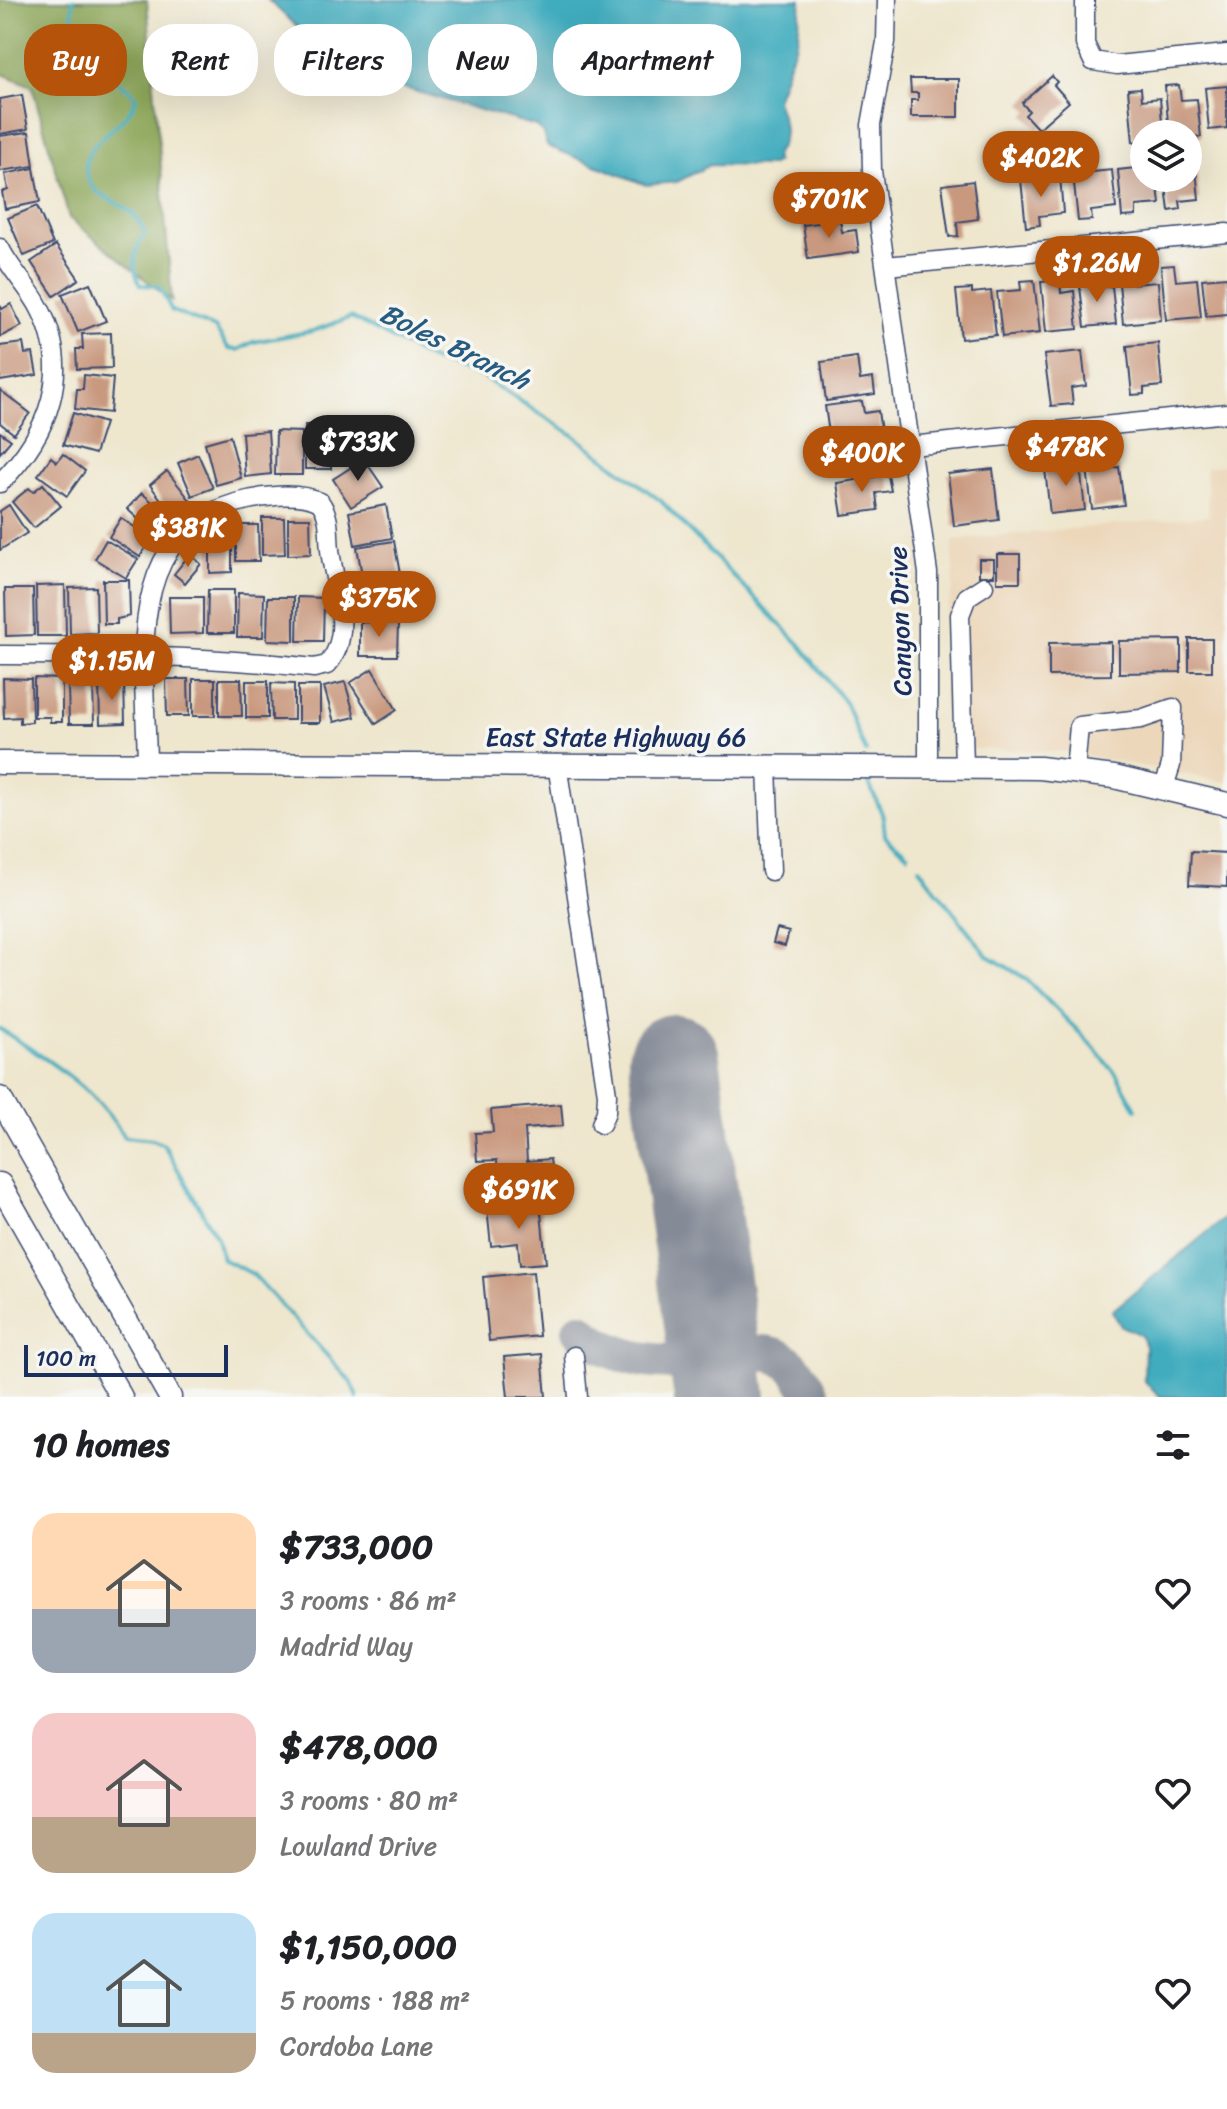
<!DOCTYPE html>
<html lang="en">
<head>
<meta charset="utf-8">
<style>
	:root { --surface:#fff; --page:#f2f2f2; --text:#202124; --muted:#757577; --accent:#b45309 }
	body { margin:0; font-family:Sriracha,sans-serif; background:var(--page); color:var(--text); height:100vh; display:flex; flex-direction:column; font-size:30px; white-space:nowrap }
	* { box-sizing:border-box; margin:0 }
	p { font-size:26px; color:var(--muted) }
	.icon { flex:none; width:44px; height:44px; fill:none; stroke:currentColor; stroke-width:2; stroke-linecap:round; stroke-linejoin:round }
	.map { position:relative; height:1397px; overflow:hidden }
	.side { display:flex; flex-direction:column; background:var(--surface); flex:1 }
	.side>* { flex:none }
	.guide { position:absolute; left:24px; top:24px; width:800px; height:72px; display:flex; gap:16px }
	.buttons { position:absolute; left:1130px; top:120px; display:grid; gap:16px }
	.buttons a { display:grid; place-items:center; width:72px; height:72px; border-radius:50%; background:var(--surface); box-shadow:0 8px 32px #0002; font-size:40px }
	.scale { position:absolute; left:24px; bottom:20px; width:204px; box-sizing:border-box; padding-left:8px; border:4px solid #1b2f5e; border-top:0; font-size:22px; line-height:28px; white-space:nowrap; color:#1b2f5e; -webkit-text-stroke:6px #f6f6f2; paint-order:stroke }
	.price { position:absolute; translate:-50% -68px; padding:0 18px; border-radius:28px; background:var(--accent); color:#fff; font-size:26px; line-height:52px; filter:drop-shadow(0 2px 4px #0008) }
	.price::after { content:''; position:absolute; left:50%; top:48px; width:24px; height:18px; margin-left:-12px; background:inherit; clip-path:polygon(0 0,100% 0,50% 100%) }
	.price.selected { background:#222; color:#fff }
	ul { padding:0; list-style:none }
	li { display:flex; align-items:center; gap:24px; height:200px; padding:0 32px }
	li span { display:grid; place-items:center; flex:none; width:224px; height:160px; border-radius:24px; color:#555 }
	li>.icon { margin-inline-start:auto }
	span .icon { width:96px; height:96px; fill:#fffc; stroke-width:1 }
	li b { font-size:34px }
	h2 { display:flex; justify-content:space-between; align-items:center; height:96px; padding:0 32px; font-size:34px }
	.chip { padding:0 28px; border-radius:32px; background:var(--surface); box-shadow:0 8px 32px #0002; font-size:28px; line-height:72px }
	.chip.selected { background:var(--accent); color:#fff }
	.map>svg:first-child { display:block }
</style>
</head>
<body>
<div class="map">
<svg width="1227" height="1397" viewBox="0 0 1227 1397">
	<rect width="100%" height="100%" fill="#f6f6f2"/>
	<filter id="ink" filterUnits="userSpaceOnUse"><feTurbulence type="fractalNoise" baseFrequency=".0125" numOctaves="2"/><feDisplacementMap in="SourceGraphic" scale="16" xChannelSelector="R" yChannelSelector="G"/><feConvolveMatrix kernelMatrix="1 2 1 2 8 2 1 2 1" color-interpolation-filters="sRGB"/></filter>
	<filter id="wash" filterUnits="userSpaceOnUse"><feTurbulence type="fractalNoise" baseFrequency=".006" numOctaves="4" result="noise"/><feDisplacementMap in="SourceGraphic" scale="32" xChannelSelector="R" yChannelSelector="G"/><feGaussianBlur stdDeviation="1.8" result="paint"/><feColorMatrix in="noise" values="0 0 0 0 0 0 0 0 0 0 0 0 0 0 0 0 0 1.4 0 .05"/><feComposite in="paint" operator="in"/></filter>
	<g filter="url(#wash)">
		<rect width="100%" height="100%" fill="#eee6cd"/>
		<path fill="#ecd7ba" d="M1227 465V782L1066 752 953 748 954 721 944 710 945 619 953 588V540L1209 516 1206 467Z"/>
		<path fill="#8ca658" stroke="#546a5b" stroke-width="2" d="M0 0H147L172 301 69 218 32 86 0 73Z"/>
		<g fill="#3facbe" stroke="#2d6e8e" stroke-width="2">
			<path d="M268 0H801L798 38 776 100C783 120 790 136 775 154L776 162 770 166 710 165 677 182 646 185 547 146 544 134 536 126 400 87 302 31Z"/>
			<path d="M1227 1216V1397H1161L1144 1381 1145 1347 1141 1335 1121 1326 1112 1311Z"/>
		</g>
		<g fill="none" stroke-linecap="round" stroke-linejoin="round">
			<g stroke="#3facbe" stroke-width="4">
				<path d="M73 0 72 17 64 34C73 93 112 62 136 98 129 127 84 138 86 168 87 206 134 195 145 234 134 248 131 270 141 285L159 286 172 311 215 328 229 349 237 350 253 342 313 331 351 317 430 359 481 376 572 434 661 501 800 645 846 704 866 752"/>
				<path d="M868 781 883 816 885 835 908 855"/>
				<path d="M919 868 987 955 1025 978 1089 1042 1117 1075 1136 1109"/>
				<path d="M0 1029C46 1059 96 1088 124 1137L153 1140 164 1145 217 1238 222 1259 253 1274 351 1382 357 1397"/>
			</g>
			<path stroke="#848a96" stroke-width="36" d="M580 1330C619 1366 672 1365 721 1358 737 1356 756 1350 771 1354 791 1358 804 1379 812 1397"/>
			<path stroke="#848a96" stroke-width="92" d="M674 1060 720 1397"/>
		</g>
		<g id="blocks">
			<g fill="#c9997f">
				<path d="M1052 76 1057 82 1054 85 1069 102 1038 129 1025 115 1029 111 1022 103Z"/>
				<path d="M910 79H959V117H911V100H918V93H911Z"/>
				<path d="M1179 85 1181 100 1197 99 1201 137 1169 134 1165 86Z"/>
				<path d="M1227 86V128L1209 130 1205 88Z"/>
				<path d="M1141 88 1142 100 1160 98 1163 134H1144V140L1133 142 1128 89Z"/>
				<path d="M22 95 28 129 0 134V99Z"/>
				<path d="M29 132 34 166 0 171V136Z"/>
				<path d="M1195 160 1199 199 1180 201 1181 209 1169 211 1165 178H1188V161Z"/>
				<path d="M1144 167V178H1157L1160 204 1136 206V216L1122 217 1118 170Z"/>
				<path d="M34 168 40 202 5 209 2 192 8 190 5 174Z"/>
				<path d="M1112 170 1116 208 1091 211 1092 220 1078 221 1073 174Z"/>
				<path d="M1060 176 1063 213 1039 216 1040 225 1026 227 1021 180Z"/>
				<path d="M973 181 978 219 957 222 958 236 949 237 942 185Z"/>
				<path d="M37 206 53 244 24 256 8 218Z"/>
				<path d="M840 220 842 232 856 230 859 252 808 259 803 225Z"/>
				<path d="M56 245 79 279 54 296 31 262Z"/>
				<path d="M1174 265 1176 281 1197 279 1201 317 1166 320 1161 266Z"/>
				<path d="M1132 272 1133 284 1158 282 1161 320 1123 324 1118 273Z"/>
				<path d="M1092 277 1094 288 1112 286 1116 324 1085 327 1079 279Z"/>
				<path d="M1227 277V314L1206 316 1202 279Z"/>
				<path d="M1034 280 1040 333 1002 337 997 292 1021 290 1020 281Z"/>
				<path d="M1060 280 1061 293 1074 291 1078 329 1046 332 1041 282Z"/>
				<path d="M90 283 106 321 78 332 62 294Z"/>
				<path d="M972 289V293L991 291 996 335 961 339 956 290Z"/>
				<path d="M11 304 22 326 0 337V305L2 309Z"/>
				<path d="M111 333 112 368 77 369 76 349H83L82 334Z"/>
				<path d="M23 343 25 354 33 353 37 375 0 381V346Z"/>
				<path d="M1158 343 1162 386 1144 388V394L1132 395 1127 346Z"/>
				<path d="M1082 351 1086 386 1071 388 1073 404 1051 406 1044 355Z"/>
				<path d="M857 357 860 380 873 378 875 394 826 401 821 362Z"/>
				<path d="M84 375 113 378 110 413 75 409 77 389H83Z"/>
				<path d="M0 390 30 413 14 434 0 423Z"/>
				<path d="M862 401 864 413 878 411 881 432 830 440 825 406Z"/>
				<path d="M73 413 105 423 95 454 63 445Z"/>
				<path d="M305 425 331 426V469H305Z"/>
				<path d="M268 431 271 474 245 477 242 433Z"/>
				<path d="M276 431 302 432V475H275Z"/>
				<path d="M0 432 11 440 0 453Z"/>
				<path d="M230 436 241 478 216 485 205 443Z"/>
				<path d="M63 454 85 471 67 496 38 475 51 457 57 462Z"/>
				<path d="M198 454 213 488 192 496 178 463Z"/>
				<path d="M1079 457 1085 510 1050 514 1045 469 1067 467 1066 458Z"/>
				<path d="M1100 458 1101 470 1119 467 1124 505 1092 509 1086 460Z"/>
				<path d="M364 459 383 487 351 507 333 479Z"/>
				<path d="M993 469 999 520 954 526 948 474Z"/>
				<path d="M167 471 190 500 172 514 150 485Z"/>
				<path d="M888 475 891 491 876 493 878 510 842 515 837 483Z"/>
				<path d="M43 484 61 506 34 528 12 502 29 488 33 492Z"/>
				<path d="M142 493 169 517 154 533 127 509Z"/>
				<path d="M9 505 27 533 0 550V511Z"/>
				<path d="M386 505 392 538 355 545 349 512Z"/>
				<path d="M121 518 151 538 140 557 109 537Z"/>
				<path d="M262 518H284L285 554 262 555Z"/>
				<path d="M288 518H310L311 554 288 555Z"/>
				<path d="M236 525H258L259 561H236Z"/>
				<path d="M210 536H232V572L210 573Z"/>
				<path d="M106 540 138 559 126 578 95 559Z"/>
				<path d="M394 541 400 574 363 581 357 547Z"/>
				<path d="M190 554 201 564 185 583 174 574Z"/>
				<rect x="997" y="554" width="23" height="28"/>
				<rect x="979" y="559" width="15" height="17"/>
				<path d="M103 580H129L130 616 117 619V624H104Z"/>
				<path d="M65 585 66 636H37L36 586Z"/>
				<path d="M364 585H401V619L364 618Z"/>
				<path d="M96 587 97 633 70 634 69 588Z"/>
				<path d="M5 589H33L34 635 6 636Z"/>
				<path d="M208 590H234V633H207Z"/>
				<path d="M238 593 264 594 263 637H237Z"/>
				<path d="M169 597H203V633L170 634Z"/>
				<path d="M268 597H294V641L267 640Z"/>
				<path d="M298 597 324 598 323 641H297Z"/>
				<path d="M360 622 398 623 397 656H360Z"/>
				<rect x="1189" y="639" width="23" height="32"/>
				<path d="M1181 640V672L1119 673V641Z"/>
				<path d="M1111 642V675L1049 676V643Z"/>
				<path d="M372 669 397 710 376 724 350 683Z"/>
				<path d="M3 678 31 679 32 722 20 723V717L4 718Z"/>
				<path d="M34 678 62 679V722H50V717H34Z"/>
				<path d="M166 679H188L189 716H167Z"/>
				<rect x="193" y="679" width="22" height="37"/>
				<path d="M219 679H241L242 716H219Z"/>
				<path d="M93 680 94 724H69L68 681Z"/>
				<path d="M99 680H124L125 723 100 724Z"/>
				<rect x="246" y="681" width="22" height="37"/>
				<path d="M345 682 355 717 334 722 324 687Z"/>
				<path d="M271 683 294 684V720H272Z"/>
				<rect x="298" y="686" width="22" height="37"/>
				<path d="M1191 851 1227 853V887L1189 885Z"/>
				<path d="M777 929 789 932 785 946 773 943Z"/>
				<path d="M561 1104 563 1126 525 1129 527 1161 550 1159 552 1174 498 1179 497 1160 477 1161 475 1133 493 1132 491 1110Z"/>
				<path d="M540 1203 546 1263 520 1265 518 1243 491 1246 487 1208Z"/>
				<path d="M533 1272 539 1336 489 1341 483 1277Z"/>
				<path d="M542 1354 546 1397H508L504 1357Z"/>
			</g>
		</g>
	</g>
	<g filter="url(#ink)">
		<use href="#blocks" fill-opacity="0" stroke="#3b4a6f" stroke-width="2"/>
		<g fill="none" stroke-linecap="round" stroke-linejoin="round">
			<defs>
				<g id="minor">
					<path d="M887 0 886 42 871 125 872 171 928 573V766"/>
					<path d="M1085 0V44L1093 61 1117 65 1227 54"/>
					<path d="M0 248C10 269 27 285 38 305 74 370 49 434 0 483"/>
					<path d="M886 266 1227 233"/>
					<path d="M911 446 1227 413"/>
					<path d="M0 655C106 655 209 656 314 668L327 665C355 634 334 585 330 550 328 533 331 517 320 502 298 491 260 496 236 503 120 537 146 670 147 763"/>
					<path d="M557 764 607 1094 606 1112 601 1124"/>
					<path d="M767 766 771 871"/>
					<path d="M964 767 960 615 967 597 984 586"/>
					<path d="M1075 771 1079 726 1141 719 1173 708 1171 765 1163 790"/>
					<path d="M574 1356 578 1397"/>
				</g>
				<g id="major">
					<path d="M0 763 1040 768 1114 777 1227 804"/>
					<path d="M0 1098 170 1397"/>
					<path d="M0 1184 121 1397"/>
				</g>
			</defs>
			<use href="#minor" stroke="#3b4a6f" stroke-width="21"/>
			<use href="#major" stroke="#3b4a6f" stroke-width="25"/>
			<use href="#minor" stroke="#fff" stroke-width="18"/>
			<use href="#major" stroke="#fff" stroke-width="22"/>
		</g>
	</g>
	<g text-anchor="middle" stroke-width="7" stroke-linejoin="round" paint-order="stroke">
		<g font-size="26" fill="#1b2f5e" stroke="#f6f6f2">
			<text transform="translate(900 621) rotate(-92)" y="9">Canyon Drive</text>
			<text x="616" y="746">East State Highway 66</text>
		</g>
		<g font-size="28" font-style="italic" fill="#285b80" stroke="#f6f6f2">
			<text transform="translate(455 346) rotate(26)" y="10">Boles Branch</text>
		</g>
	</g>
</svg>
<div class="buttons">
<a><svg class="icon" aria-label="layers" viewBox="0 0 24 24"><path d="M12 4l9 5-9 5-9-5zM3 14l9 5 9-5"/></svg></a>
</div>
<div class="scale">100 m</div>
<b class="price" style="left:1041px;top:199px">$402K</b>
<b class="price" style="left:829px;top:240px">$701K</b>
<b class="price" style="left:1097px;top:304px">$1.26M</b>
<b class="price selected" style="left:358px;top:483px">$733K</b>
<b class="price" style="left:1066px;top:488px">$478K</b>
<b class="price" style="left:862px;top:494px">$400K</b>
<b class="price" style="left:188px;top:569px">$381K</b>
<b class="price" style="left:379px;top:639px">$375K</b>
<b class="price" style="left:112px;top:702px">$1.15M</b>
<b class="price" style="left:519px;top:1231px">$691K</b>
<div class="guide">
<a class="chip selected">Buy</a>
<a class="chip">Rent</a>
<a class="chip">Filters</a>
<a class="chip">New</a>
<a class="chip">Apartment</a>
</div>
</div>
<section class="side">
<h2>10 homes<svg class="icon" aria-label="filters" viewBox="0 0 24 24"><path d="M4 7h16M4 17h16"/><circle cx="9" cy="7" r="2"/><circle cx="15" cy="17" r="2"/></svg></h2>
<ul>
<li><span style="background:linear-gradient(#ffd9b3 60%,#9aa5b1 0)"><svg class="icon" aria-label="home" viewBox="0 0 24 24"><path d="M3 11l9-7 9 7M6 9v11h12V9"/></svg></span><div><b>$733,000</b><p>3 rooms · 86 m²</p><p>Madrid Way</p></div><svg class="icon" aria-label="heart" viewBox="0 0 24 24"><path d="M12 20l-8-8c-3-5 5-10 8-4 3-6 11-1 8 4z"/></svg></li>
<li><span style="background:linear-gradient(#f6c9c9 65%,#b9a48a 0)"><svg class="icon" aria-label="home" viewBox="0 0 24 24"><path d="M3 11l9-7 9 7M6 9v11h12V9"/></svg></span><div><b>$478,000</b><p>3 rooms · 80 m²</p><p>Lowland Drive</p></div><svg class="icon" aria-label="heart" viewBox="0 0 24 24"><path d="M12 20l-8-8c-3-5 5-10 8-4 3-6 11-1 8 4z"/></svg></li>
<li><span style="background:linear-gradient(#bfe0f5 75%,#b9a48a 0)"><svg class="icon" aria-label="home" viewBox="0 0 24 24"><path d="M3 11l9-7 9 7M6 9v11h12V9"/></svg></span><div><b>$1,150,000</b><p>5 rooms · 188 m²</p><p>Cordoba Lane</p></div><svg class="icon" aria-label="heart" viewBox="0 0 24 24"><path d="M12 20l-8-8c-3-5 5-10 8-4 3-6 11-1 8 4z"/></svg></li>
</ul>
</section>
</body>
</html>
